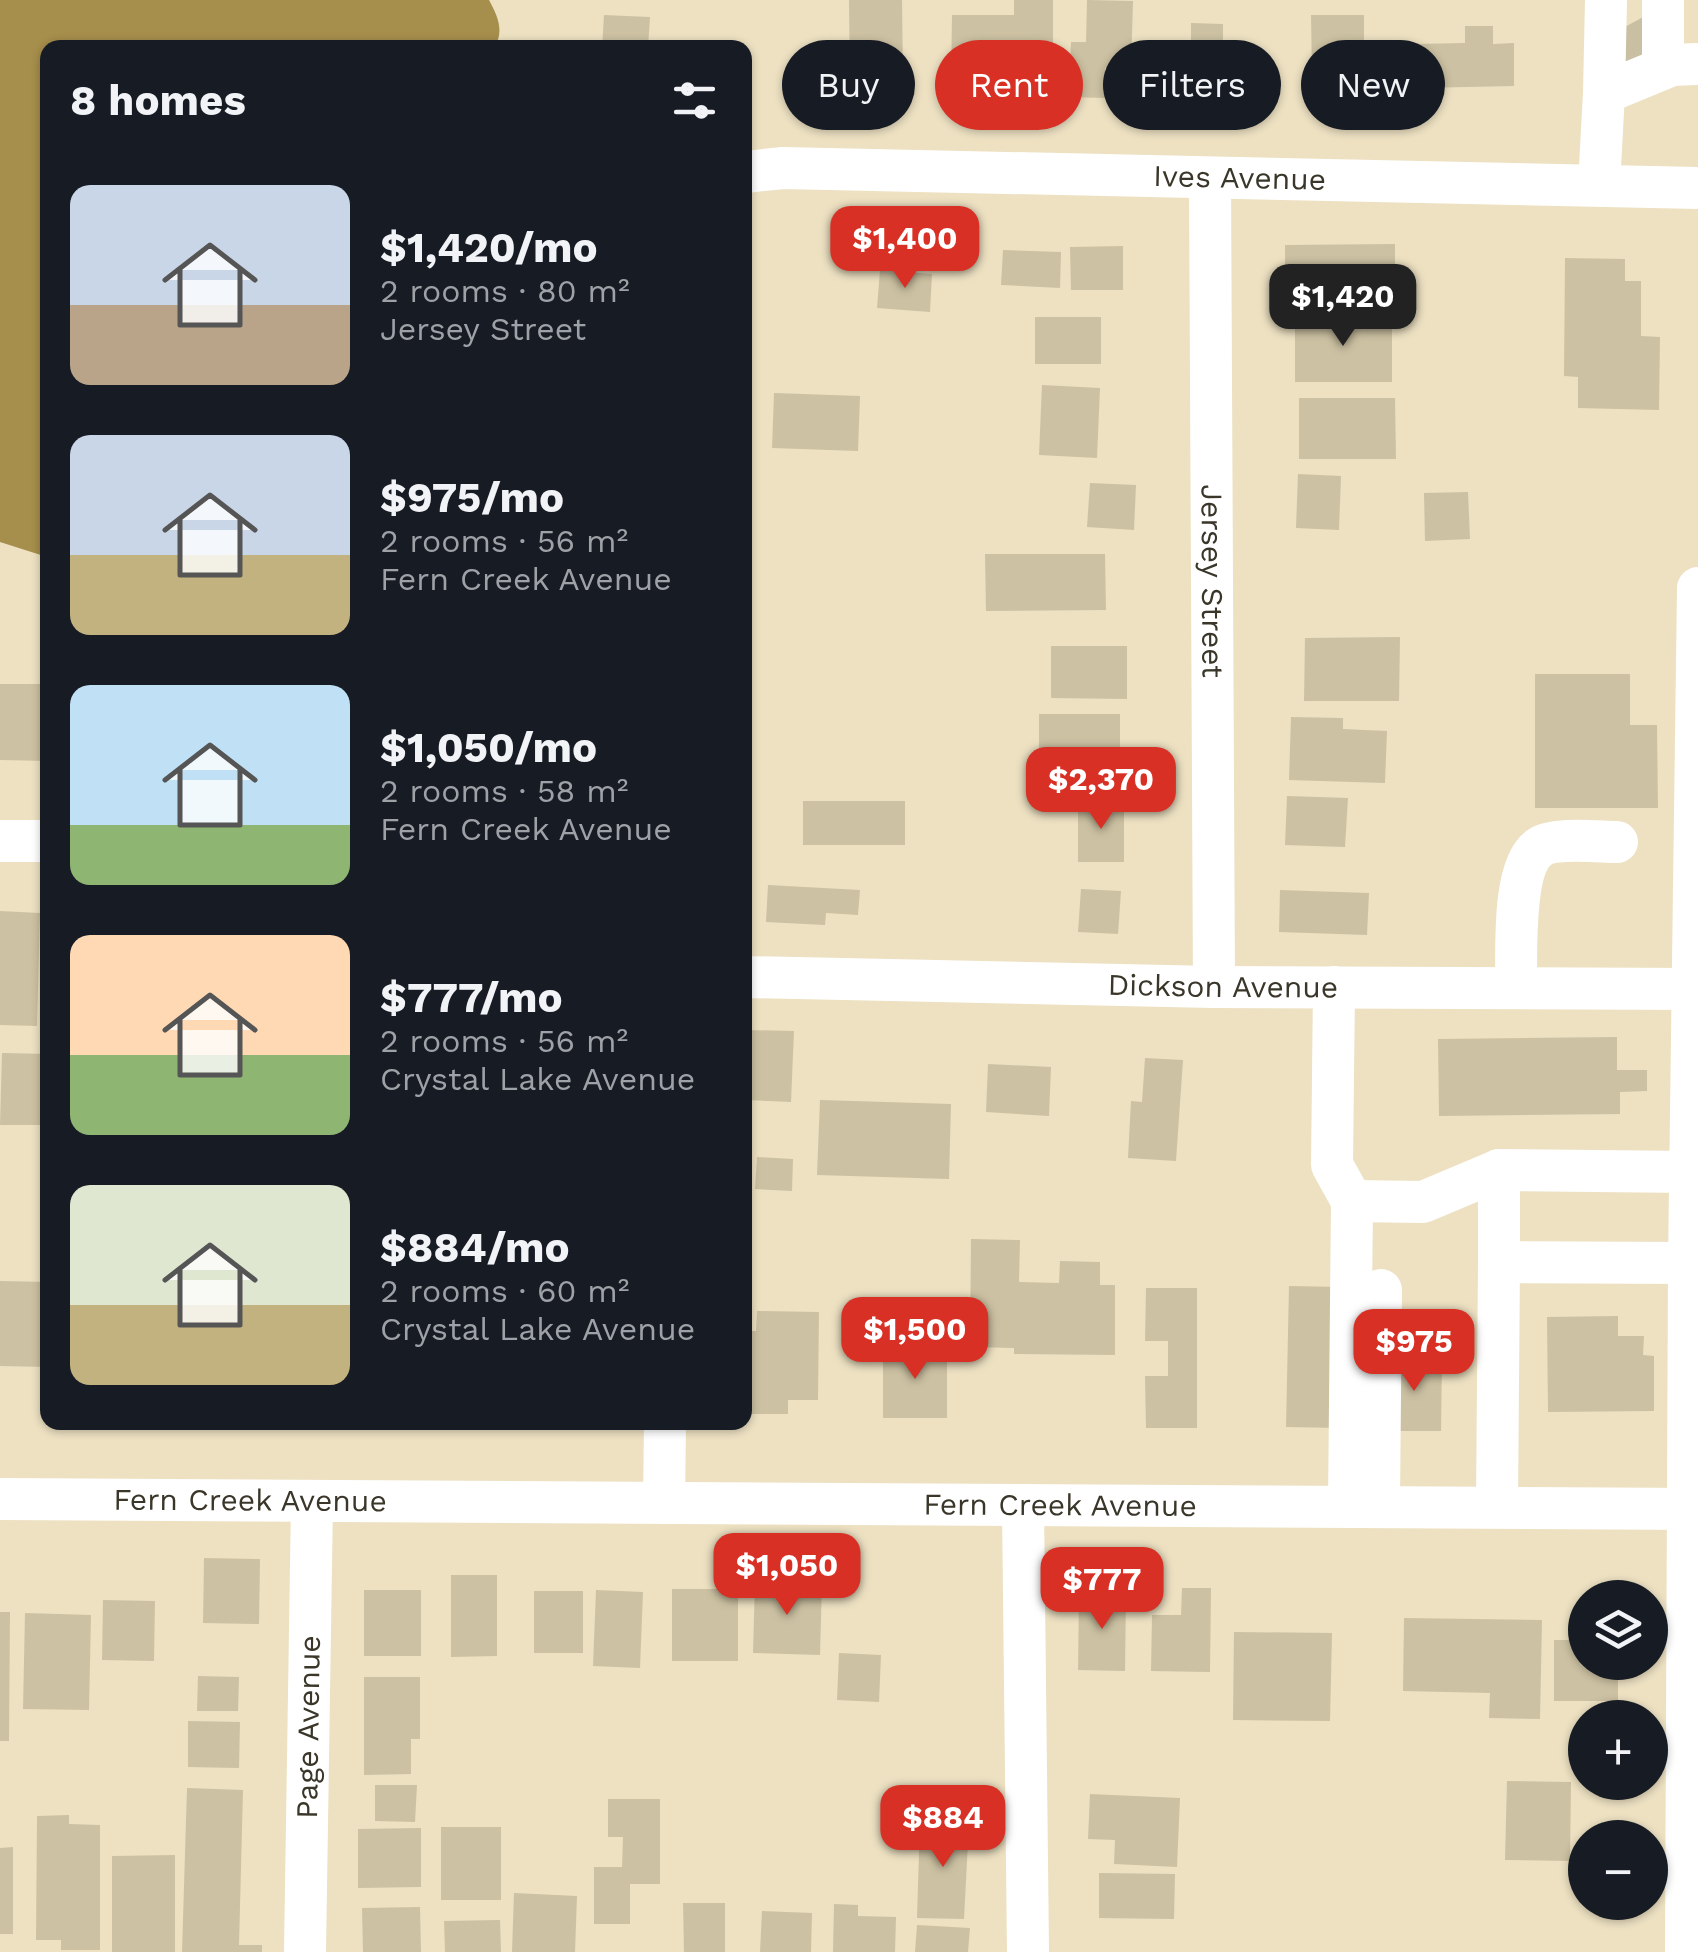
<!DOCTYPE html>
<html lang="en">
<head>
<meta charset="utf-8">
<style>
	:root { --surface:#171b24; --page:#20242c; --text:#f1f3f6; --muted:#9ea1a6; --accent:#d93025 }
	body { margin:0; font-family:"Work Sans",sans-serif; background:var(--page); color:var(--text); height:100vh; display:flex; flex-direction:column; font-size:38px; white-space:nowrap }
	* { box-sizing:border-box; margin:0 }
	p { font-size:32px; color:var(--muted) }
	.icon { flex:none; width:55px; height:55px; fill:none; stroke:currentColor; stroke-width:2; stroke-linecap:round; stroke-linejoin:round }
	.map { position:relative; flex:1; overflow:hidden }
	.details { position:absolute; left:40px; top:40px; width:712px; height:1390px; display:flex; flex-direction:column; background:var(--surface); border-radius:20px; box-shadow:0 2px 8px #0004 }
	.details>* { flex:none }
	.guide { position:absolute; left:782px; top:40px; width:765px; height:90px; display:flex; gap:20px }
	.controls { position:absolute; left:1568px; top:1580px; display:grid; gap:20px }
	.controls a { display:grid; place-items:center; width:100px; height:100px; border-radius:50%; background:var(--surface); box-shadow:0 2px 8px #0004; font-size:50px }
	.price { position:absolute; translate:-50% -85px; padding:0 22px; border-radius:20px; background:var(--accent); color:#fff; font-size:32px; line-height:65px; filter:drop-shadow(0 2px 5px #0008) }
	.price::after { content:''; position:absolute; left:50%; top:60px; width:30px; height:22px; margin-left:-15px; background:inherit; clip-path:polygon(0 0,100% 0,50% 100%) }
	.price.selected { background:#222; color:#fff }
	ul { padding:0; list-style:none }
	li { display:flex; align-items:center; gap:30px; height:250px; padding:0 30px }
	li span { display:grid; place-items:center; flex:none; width:280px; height:200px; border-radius:20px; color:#555 }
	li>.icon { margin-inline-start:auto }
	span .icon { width:120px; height:120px; fill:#fffc; stroke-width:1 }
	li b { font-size:42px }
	h2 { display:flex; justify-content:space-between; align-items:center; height:120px; padding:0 30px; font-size:42px }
	.tag { padding:0 35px; border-radius:45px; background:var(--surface); box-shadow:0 2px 8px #0004; font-size:35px; line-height:90px }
	.tag.selected { background:var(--accent); color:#fff }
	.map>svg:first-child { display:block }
</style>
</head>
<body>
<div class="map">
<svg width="1698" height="1952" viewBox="0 0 1698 1952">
	<rect width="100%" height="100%" fill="#ede1c2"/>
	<path fill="#a68e4c" d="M0 0H489C498 17 504 30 495 47L48 48 47 557 0 542Z"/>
	<g fill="#ccc1a2">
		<path d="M849 0H902L903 82 850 83Z"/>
		<path d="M1014 0H1053V82H951L952 15H1014Z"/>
		<path d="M1087 0 1133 1 1131 69 1105 68V98L1069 97 1071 42H1086Z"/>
		<path d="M604 15 650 17 648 48H602Z"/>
		<path d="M1311 15H1364V75H1312Z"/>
		<path d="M1191 23 1223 24V42L1249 43 1247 100 1155 97 1157 41 1191 42Z"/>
		<path d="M1465 26H1493V44L1514 43V86L1418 88 1417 44 1465 43Z"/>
		<path d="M1395 244V274L1358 275V289H1285V245Z"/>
		<path d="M1123 246V290H1071L1070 247Z"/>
		<path d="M1003 250 1061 252 1060 288 1001 285Z"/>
		<path d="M1565 258 1625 259V281H1641V336L1660 337 1659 410 1578 408V377L1564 376Z"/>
		<path d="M880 270 932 274 930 312 877 308Z"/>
		<path d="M1295 316 1392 317V382H1295Z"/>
		<rect x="1035" y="317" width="66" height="47"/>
		<path d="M1042 385 1100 388 1097 458 1039 455Z"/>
		<path d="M774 393 860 396 858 451 772 448Z"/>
		<path d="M1299 398H1395L1396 459H1299Z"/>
		<path d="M1298 474 1341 476 1339 530 1296 528Z"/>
		<path d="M1090 483 1136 485 1134 530 1087 527Z"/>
		<path d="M1468 492 1470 539 1425 541 1424 493Z"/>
		<path d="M985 554H1105L1106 610 986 611Z"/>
		<path d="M1400 637 1399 701H1304L1305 638Z"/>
		<path d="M1051 646H1127V699L1051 698Z"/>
		<path d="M1535 674H1630V725H1657L1658 808H1535Z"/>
		<path d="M0 684H47L48 761 0 760Z"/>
		<rect x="1039" y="714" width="81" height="50"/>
		<path d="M1291 717 1343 718V729L1387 731 1385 783 1289 780Z"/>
		<path d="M1287 796 1348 798 1345 847 1285 845Z"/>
		<rect x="803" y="801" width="102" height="44"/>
		<rect x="1078" y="801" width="46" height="61"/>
		<path d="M768 885 860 890 858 915 826 913 825 925 766 922Z"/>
		<path d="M1081 889 1121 891 1118 934 1078 932Z"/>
		<path d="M1280 890 1369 893 1367 935 1279 932Z"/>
		<path d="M0 911 40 913 37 1026 0 1025Z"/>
		<path d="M745 1030 794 1031 791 1102 745 1100Z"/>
		<path d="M1617 1037V1070H1647V1091L1620 1092V1114L1439 1116 1438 1039Z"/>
		<path d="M2 1053 48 1054V1125H0Z"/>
		<path d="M1145 1058 1183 1060 1176 1161 1128 1158 1131 1101 1142 1102Z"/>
		<path d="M988 1064 1051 1067 1049 1116 986 1112Z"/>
		<path d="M820 1100 951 1104 949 1179 817 1175Z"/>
		<path d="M757 1157 793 1159 792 1191 755 1189Z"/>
		<path d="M971 1239 1020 1240 1019 1282 1059 1283 1060 1261 1100 1262V1285H1115V1355L1014 1354V1348L970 1347Z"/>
		<path d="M0 1281 48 1282V1367L0 1366Z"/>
		<path d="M1289 1286 1342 1287 1340 1428 1286 1427Z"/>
		<path d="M1146 1288H1197V1428H1146L1145 1376H1168V1341H1145Z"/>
		<path d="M757 1311 819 1312 818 1400H788V1414H745V1331H756Z"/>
		<path d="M1618 1316V1336H1644L1643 1355 1654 1356V1411L1548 1412 1547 1317Z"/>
		<rect x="883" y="1345" width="64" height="73"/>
		<path d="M1388 1357 1442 1358 1441 1431H1387Z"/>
		<path d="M204 1558 260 1559 259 1624 203 1623Z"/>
		<path d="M451 1575H497V1656L451 1657Z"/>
		<path d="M755 1581 822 1583 820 1655 753 1653Z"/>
		<path d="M1182 1588H1211L1210 1672 1151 1671 1152 1615H1181Z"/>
		<rect x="672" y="1589" width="66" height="72"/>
		<rect x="364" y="1590" width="57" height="66"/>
		<path d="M596 1590 643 1592 640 1668 593 1666Z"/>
		<rect x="534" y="1591" width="49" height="62"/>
		<path d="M1079 1593H1126L1125 1671 1078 1670Z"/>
		<path d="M103 1600 155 1601 154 1661 102 1660Z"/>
		<path d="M0 1612H10L9 1741H0Z"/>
		<path d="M25 1613 91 1615 89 1710 23 1709Z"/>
		<path d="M1404 1618 1542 1620 1540 1719 1489 1718 1490 1693 1403 1691Z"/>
		<path d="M1234 1632 1332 1633 1330 1721 1233 1720Z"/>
		<path d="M1554 1640H1585V1662H1618V1701H1554Z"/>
		<path d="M839 1653 881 1655 879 1702 837 1700Z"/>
		<path d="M198 1676 239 1677 238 1711H197Z"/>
		<path d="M364 1677H420V1739H411V1774L364 1775Z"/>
		<path d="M188 1721 240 1722 239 1768 188 1767Z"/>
		<path d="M1507 1781 1571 1782 1570 1861 1505 1860Z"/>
		<path d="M375 1785H417L415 1822 375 1821Z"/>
		<path d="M187 1788 243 1790 239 1945H262V1952H182Z"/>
		<path d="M1090 1794 1180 1798 1177 1867 1114 1864 1115 1840 1088 1839Z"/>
		<path d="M608 1799H660V1884H630V1924H594V1867H622L623 1837H608Z"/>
		<path d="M69 1815V1824L100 1825V1950H61V1940H36L37 1816Z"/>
		<path d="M920 1821 969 1822 964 1919 917 1918Z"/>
		<rect x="441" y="1827" width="60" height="73"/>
		<path d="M421 1828V1887L358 1888V1829Z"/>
		<path d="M13 1847V1934H0V1848Z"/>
		<path d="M175 1855V1952H112V1856Z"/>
		<path d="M1099 1873 1175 1874 1174 1919 1099 1918Z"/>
		<path d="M514 1893 577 1896 575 1952H512Z"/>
		<path d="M683 1903H725V1952H684Z"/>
		<path d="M834 1904 858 1905V1916L896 1917 895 1952H833Z"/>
		<path d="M420 1907 421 1952H363L362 1908Z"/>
		<path d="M762 1911 812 1913 811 1952H760Z"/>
		<path d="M500 1920 501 1952H445L444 1921Z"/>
		<path d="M917 1925 970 1928 968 1952H915Z"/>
	</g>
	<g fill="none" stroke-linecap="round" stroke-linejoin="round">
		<path stroke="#c9bfa3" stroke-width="42" stroke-dasharray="42 21" stroke-linecap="butt" d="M1619 54 1658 33"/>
		<g stroke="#fff" stroke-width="42">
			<path d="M1606 0 1604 93 1672 65 1698 64"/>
			<path d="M1663 68V0"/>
			<path id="s1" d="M745 172 783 168 1698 188"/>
			<path id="s2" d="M1210 179 1214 987"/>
			<path d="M1599 185 1604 93"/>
			<path d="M0 841H48"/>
			<path id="s3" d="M745 977 1214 987 1698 989"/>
			<path d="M1334 987 1332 1165 1352 1201 1349 1506"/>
			<path d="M1516 988C1517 955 1511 866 1540 847 1555 837 1599 842 1617 842"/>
			<path d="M1352 1201 1423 1202 1499 1170 1690 1172"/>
			<path d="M1499 1262V1170"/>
			<path id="s4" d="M0 1499 1698 1509"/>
			<path d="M1379 1500 1381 1290"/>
			<path d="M664 1503 665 1422"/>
			<path d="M1023 1505 1028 1952"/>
			<path d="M1497 1506 1499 1262 1689 1263"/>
			<path id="s5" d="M305 1952 312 1501"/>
			<path d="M1686 1952 1689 1263 1698 588"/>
		</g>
	</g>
	<g text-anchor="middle" stroke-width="9" stroke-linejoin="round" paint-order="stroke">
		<g font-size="30" fill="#3a3629" stroke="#faefcf">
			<text dy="10" stroke="none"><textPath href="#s1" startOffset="495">Ives Avenue</textPath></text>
			<text dy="10" stroke="none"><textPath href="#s2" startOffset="402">Jersey Street</textPath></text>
			<text dy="10" stroke="none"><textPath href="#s3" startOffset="478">Dickson Avenue</textPath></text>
			<text dy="10" stroke="none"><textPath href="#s4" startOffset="250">Fern Creek Avenue</textPath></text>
			<text dy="10" stroke="none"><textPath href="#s4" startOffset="1060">Fern Creek Avenue</textPath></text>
			<text dy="10" stroke="none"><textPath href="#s5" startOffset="225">Page Avenue</textPath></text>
		</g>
	</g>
</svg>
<div class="controls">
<a><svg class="icon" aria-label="layers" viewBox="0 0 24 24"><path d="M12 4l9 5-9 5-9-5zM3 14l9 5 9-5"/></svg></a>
<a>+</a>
<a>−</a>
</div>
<b class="price" style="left:905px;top:291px">$1,400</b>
<b class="price selected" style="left:1343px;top:349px">$1,420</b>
<b class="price" style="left:1101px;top:832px">$2,370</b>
<b class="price" style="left:915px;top:1382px">$1,500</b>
<b class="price" style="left:1414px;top:1394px">$975</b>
<b class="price" style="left:787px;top:1618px">$1,050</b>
<b class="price" style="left:1102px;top:1632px">$777</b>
<b class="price" style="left:943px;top:1870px">$884</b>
<div class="guide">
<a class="tag">Buy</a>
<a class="tag selected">Rent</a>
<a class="tag">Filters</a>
<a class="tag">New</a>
</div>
<section class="details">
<h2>8 homes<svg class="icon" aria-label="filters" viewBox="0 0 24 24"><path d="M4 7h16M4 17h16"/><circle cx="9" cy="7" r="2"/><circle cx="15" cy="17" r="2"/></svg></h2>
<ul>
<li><span style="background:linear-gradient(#c9d6e8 60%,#b9a48a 0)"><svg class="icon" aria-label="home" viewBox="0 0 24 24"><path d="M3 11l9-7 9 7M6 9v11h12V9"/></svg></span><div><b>$1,420/mo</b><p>2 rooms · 80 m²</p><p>Jersey Street</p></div></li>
<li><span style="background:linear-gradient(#c9d6e8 60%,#c2b280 0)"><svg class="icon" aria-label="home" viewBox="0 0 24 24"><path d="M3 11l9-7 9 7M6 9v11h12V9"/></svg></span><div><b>$975/mo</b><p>2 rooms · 56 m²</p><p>Fern Creek Avenue</p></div></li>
<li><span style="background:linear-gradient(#bfe0f5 70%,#8fb573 0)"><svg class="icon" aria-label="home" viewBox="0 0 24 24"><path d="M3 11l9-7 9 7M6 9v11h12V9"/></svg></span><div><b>$1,050/mo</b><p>2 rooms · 58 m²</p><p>Fern Creek Avenue</p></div></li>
<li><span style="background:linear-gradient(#ffd9b3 60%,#8fb573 0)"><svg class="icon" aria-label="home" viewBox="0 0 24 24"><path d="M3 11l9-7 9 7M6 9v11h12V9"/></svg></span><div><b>$777/mo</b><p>2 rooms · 56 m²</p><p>Crystal Lake Avenue</p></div></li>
<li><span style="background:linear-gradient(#dfe7d0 60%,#c2b280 0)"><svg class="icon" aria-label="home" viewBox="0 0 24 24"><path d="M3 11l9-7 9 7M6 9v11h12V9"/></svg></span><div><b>$884/mo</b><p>2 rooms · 60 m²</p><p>Crystal Lake Avenue</p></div></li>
</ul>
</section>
</div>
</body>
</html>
